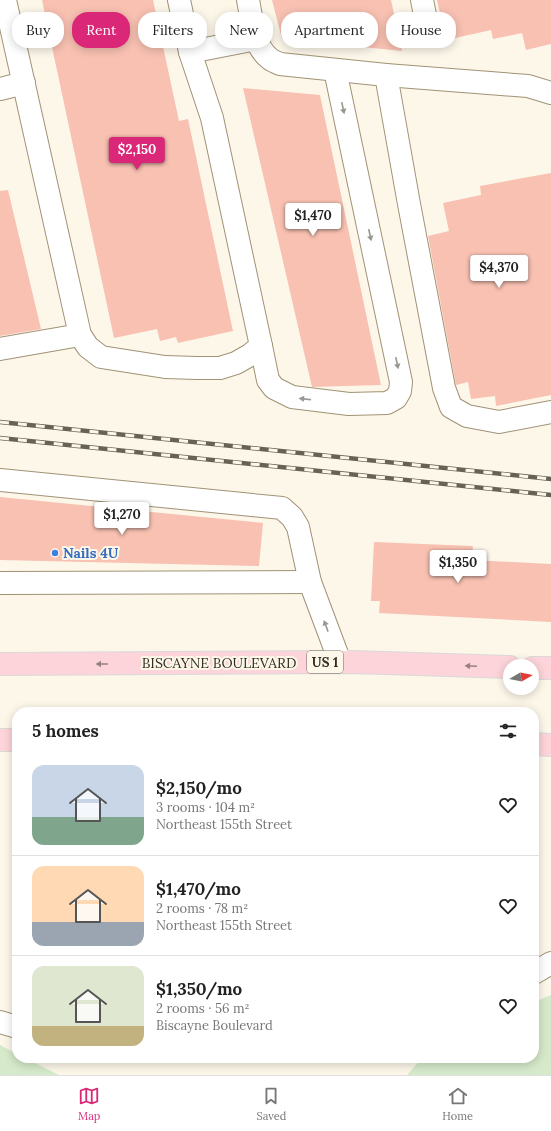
<!DOCTYPE html>
<html lang="en">
<head>
<meta charset="utf-8">
<style>
	:root { --surface:#fff; --page:#f2f2f2; --text:#222; --muted:#767676; --line:#e0e0e0; --accent:#db2777 }
	body { margin:0; font-family:Lora,serif; background:var(--page); color:var(--text); height:100vh; display:flex; flex-direction:column; font-size:15px; white-space:nowrap }
	* { box-sizing:border-box; margin:0 }
	p { font-size:13px; color:var(--muted) }
	.icon { flex:none; width:22px; height:22px; fill:none; stroke:currentColor; stroke-width:2; stroke-linecap:round; stroke-linejoin:round }
	.map { position:relative; flex:1; overflow:hidden }
	.panel { position:absolute; left:12px; top:707px; width:527px; height:356px; display:flex; flex-direction:column; background:var(--surface); border-radius:16px; box-shadow:0 2px 10px #0003 }
	.panel>* { flex:none }
	.guide { position:absolute; left:12px; top:12px; width:527px; height:36px; display:flex; gap:8px }
	.needle { width:26px; rotate:80deg }
	.buttons { position:absolute; left:503px; top:659px; display:grid; gap:8px }
	.buttons a { display:grid; place-items:center; width:36px; height:36px; border-radius:50%; background:var(--surface); box-shadow:0 2px 10px #0003; font-size:20px }
	.price { position:absolute; translate:-50% -34px; padding:0 9px; border-radius:4px; background:#fff; color:#222; font-size:13px; line-height:26px; filter:drop-shadow(0 1px 2px #0008) }
	.price::after { content:''; position:absolute; left:50%; top:24px; width:12px; height:9px; margin-left:-6px; background:inherit; clip-path:polygon(0 0,100% 0,50% 100%) }
	.price.selected { background:var(--accent); color:#fff }
	ul { padding:0; list-style:none }
	li { display:flex; align-items:center; gap:12px; height:100px; padding:0 20px }
	li+li { border-top:1px solid var(--line) }
	li span { display:grid; place-items:center; flex:none; width:112px; height:80px; border-radius:12px; color:#555 }
	li>.icon { margin-inline-start:auto }
	span .icon { width:48px; height:48px; fill:#fffc; stroke-width:1 }
	li b { font-size:17px }
	h2 { display:flex; justify-content:space-between; align-items:center; height:48px; padding:0 20px; font-size:17px }
	.chip { padding:0 14px; border-radius:16px; background:var(--surface); box-shadow:0 2px 10px #0003; font-size:14px; line-height:36px }
	.chip.selected { background:var(--accent); color:#fff }
	.dock { display:flex; justify-content:space-around; align-items:center; height:56px; border-top:1px solid var(--line); background:var(--surface); font-size:11px; color:var(--muted) }
	.dock a { display:grid; justify-items:center; gap:2px }
	.dock .selected { color:var(--accent) }
	.map>svg:first-child { display:block }
</style>
</head>
<body>
<div class="map">
<svg width="551" height="1075" viewBox="0 0 551 1075">
	<rect width="100%" height="100%" fill="#fdf7ea"/>
	<g fill="#d6e9ca">
		<path d="M551 995V1075H407L422 1058H534V1002Z"/>
		<path d="M0 1045 17 1054V1058H25L59 1075H0Z"/>
	</g>
	<g fill="#f8c1b2">
		<path d="M42 0H153L179 121 188 119 233 331 178 343 176 337 160 341 157 329 114 338Z"/>
		<path d="M272 0H391L402 51 282 39Z"/>
		<path d="M437 0H551V44L526 50 522 33 493 39 491 30 446 40Z"/>
		<path d="M243 88 320 95 381 385 312 387Z"/>
		<path d="M551 173V395L496 406 495 396 471 399 468 382 456 385 428 236 449 231 443 203 481 195 480 186Z"/>
		<path d="M8 190 41 329 0 336V191Z"/>
		<path d="M0 497 263 523 259 566 0 560Z"/>
		<path d="M374 542 473 546 472 560 551 564V622L379 613 380 601H371Z"/>
	</g>
	<g fill="none" stroke-linecap="round" stroke-linejoin="round">
		<defs>
			<g id="minor">
				<path d="M5 0 80 335 88 347 101 357 165 367 196 368H220L236 363 250 355 261 346 212 118 190 52 179 0"/>
				<path d="M248 0C252 19 253 45 269 58 272 61 276 62 280 64L386 75 528 86 551 93"/>
				<path d="M422 0 429 35"/>
				<path d="M190 52 256 39"/>
				<path d="M386 75 409 204 444 388 451 407 467 416 499 422 551 412"/>
				<path d="M0 89 24 83"/>
				<path d="M261 346 268 380 274 388 292 397 349 404 387 403 396 398 400 391 401 382 335 70"/>
				<path d="M0 349 80 335"/>
				<path d="M0 480 282 508 292 517 298 527 310 582 340 662"/>
				<path d="M0 583 310 582"/>
				<path d="M534 973 551 963"/>
				<path d="M0 1022 17 1027"/>
			</g>
			<g id="major">
				<path d="M0 664 353 662 510 667"/>
				<path d="M532 668H551"/>
				<path d="M0 740H17"/>
				<path d="M534 744 551 745"/>
			</g>
		</defs>
		<use href="#minor" stroke="#a09275" stroke-width="24"/>
		<use href="#major" stroke="#dad9d7" stroke-width="24"/>
		<use href="#minor" stroke="#fff" stroke-width="22"/>
		<use href="#major" stroke="#fcd4da" stroke-width="22"/>
		<defs>
			<g id="rail">
				<path d="M0 422 551 479"/>
				<path d="M0 438 551 495"/>
			</g>
		</defs>
		<use href="#rail" stroke="#686256" stroke-width="4.5"/>
		<use href="#rail" stroke="#fdf7ea" stroke-width="3" stroke-dasharray="9" stroke-linecap="butt"/>
	</g>
	<defs><path id="oneway-solid" d="M-6-.8H1V-3.2L6.5 0L1 3.2V.8H-6Z"/></defs>
	<g fill="#9a9690">
		<use href="#oneway-solid" transform="translate(343 108) rotate(78)"/>
		<use href="#oneway-solid" transform="translate(370 235) rotate(78)"/>
		<use href="#oneway-solid" transform="translate(397 363) rotate(78)"/>
		<use href="#oneway-solid" transform="translate(305 399) rotate(-173)"/>
		<use href="#oneway-solid" transform="translate(326 626) rotate(-110)"/>
	</g>
	<g fill="#98817e">
		<use href="#oneway-solid" transform="translate(102 664) rotate(180)"/>
		<use href="#oneway-solid" transform="translate(471 666) rotate(-178)"/>
	</g>
	<circle fill="#3f7fe0" stroke="#fdf7ea" stroke-width="1.5" cx="55" cy="553" r="4"/>
	<g text-anchor="middle" stroke-width="4" stroke-linejoin="round" paint-order="stroke">
		<rect fill="#fdf7ea" stroke="#706a5e" stroke-width="1" x="307" y="651" width="36" height="22" rx="3"/>
		<g font-size="13" font-weight="bold" fill="#342e22">
			<text x="325" y="667">US 1</text>
		</g>
		<g font-size="14" font-weight="bold" fill="#366cbe" stroke="#fdf7ea" text-anchor="start">
			<text x="63" y="558">Nails 4U</text>
		</g>
		<g font-size="14" fill="#342e22" stroke="#fdf7ea">
			<text x="219" y="668">BISCAYNE BOULEVARD</text>
		</g>
	</g>
</svg>
<div class="buttons">
<a><svg class="needle" viewBox="-14 -14 28 28"><path d="M0-13l5 13h-10z" fill="#e53935"/><path d="M0 13l5-13h-10z" fill="#767676"/></svg></a>
</div>
<b class="price selected" style="left:137px;top:171px">$2,150</b>
<b class="price" style="left:313px;top:237px">$1,470</b>
<b class="price" style="left:499px;top:289px">$4,370</b>
<b class="price" style="left:122px;top:536px">$1,270</b>
<b class="price" style="left:458px;top:584px">$1,350</b>
<div class="guide">
<a class="chip">Buy</a>
<a class="chip selected">Rent</a>
<a class="chip">Filters</a>
<a class="chip">New</a>
<a class="chip">Apartment</a>
<a class="chip">House</a>
</div>
<section class="panel">
<h2>5 homes<svg class="icon" aria-label="filters" viewBox="0 0 24 24"><path d="M4 7h16M4 17h16"/><circle cx="9" cy="7" r="2"/><circle cx="15" cy="17" r="2"/></svg></h2>
<ul>
<li><span style="background:linear-gradient(#c9d6e8 65%,#7fa58c 0)"><svg class="icon" aria-label="home" viewBox="0 0 24 24"><path d="M3 11l9-7 9 7M6 9v11h12V9"/></svg></span><div><b>$2,150/mo</b><p>3 rooms · 104 m²</p><p>Northeast 155th Street</p></div><svg class="icon" aria-label="heart" viewBox="0 0 24 24"><path d="M12 20l-8-8c-3-5 5-10 8-4 3-6 11-1 8 4z"/></svg></li>
<li><span style="background:linear-gradient(#ffd9b3 70%,#9aa5b1 0)"><svg class="icon" aria-label="home" viewBox="0 0 24 24"><path d="M3 11l9-7 9 7M6 9v11h12V9"/></svg></span><div><b>$1,470/mo</b><p>2 rooms · 78 m²</p><p>Northeast 155th Street</p></div><svg class="icon" aria-label="heart" viewBox="0 0 24 24"><path d="M12 20l-8-8c-3-5 5-10 8-4 3-6 11-1 8 4z"/></svg></li>
<li><span style="background:linear-gradient(#dfe7d0 75%,#c2b280 0)"><svg class="icon" aria-label="home" viewBox="0 0 24 24"><path d="M3 11l9-7 9 7M6 9v11h12V9"/></svg></span><div><b>$1,350/mo</b><p>2 rooms · 56 m²</p><p>Biscayne Boulevard</p></div><svg class="icon" aria-label="heart" viewBox="0 0 24 24"><path d="M12 20l-8-8c-3-5 5-10 8-4 3-6 11-1 8 4z"/></svg></li>
</ul>
</section>
</div>
<nav class="dock">
<a class="selected"><svg class="icon" aria-label="map" viewBox="0 0 24 24"><path d="M3 6l6-2 6 2 6-2v14l-6 2-6-2-6 2zM9 4v14M15 6v14"/></svg>Map</a>
<a><svg class="icon" aria-label="saved" viewBox="0 0 24 24"><path d="M7 4h10v16l-5-4-5 4z"/></svg>Saved</a>
<a><svg class="icon" aria-label="home" viewBox="0 0 24 24"><path d="M3 11l9-7 9 7M6 9v11h12V9"/></svg>Home</a>
</nav>
</body>
</html>
